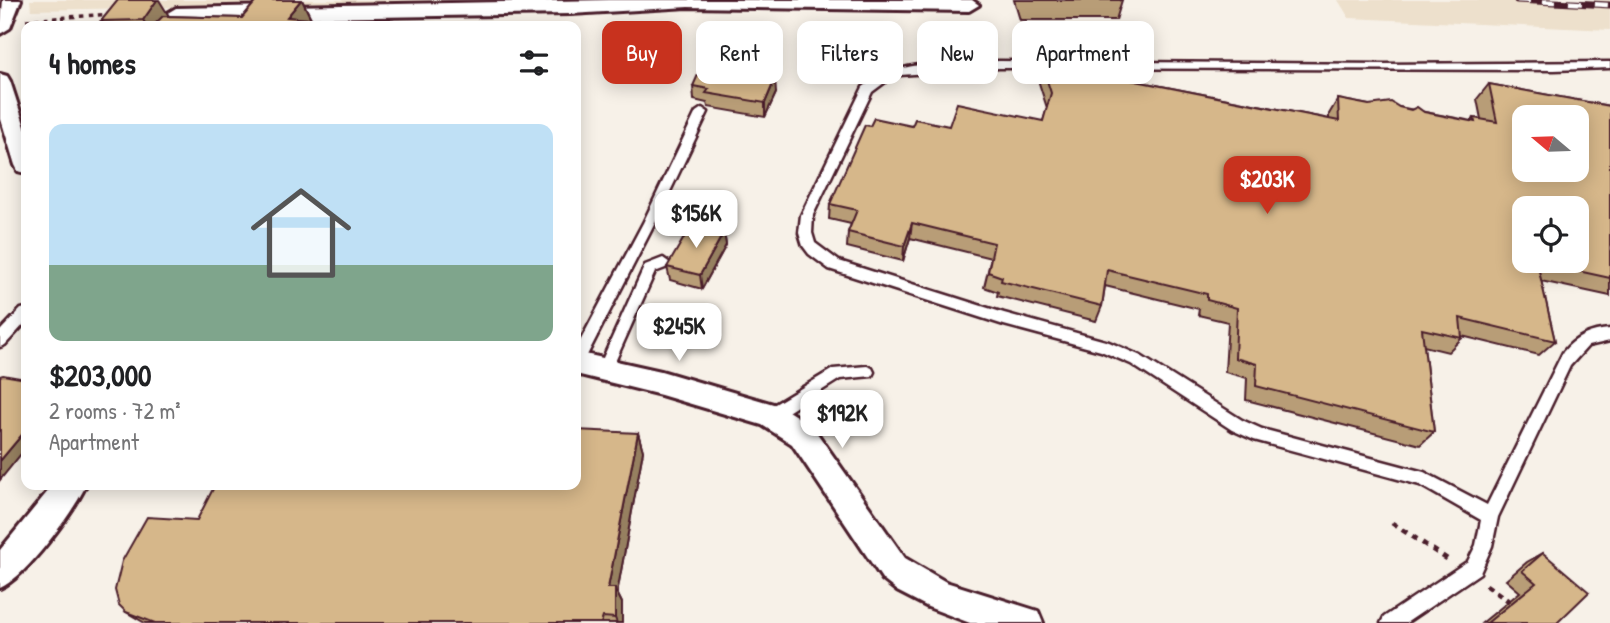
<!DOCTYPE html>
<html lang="en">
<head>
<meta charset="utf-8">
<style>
	:root { --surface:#fff; --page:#f6f6f6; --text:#202124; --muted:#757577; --line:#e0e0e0; --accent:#c8321e }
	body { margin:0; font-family:"Patrick Hand",sans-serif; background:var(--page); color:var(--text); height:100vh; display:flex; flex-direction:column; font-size:26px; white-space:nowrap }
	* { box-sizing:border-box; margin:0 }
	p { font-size:23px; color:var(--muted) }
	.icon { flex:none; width:38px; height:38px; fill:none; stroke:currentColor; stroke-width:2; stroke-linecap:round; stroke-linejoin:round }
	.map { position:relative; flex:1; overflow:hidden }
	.sheet { position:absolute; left:21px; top:21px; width:560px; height:469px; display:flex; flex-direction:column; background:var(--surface); border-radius:14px; box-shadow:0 4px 18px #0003 }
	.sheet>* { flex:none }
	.hud { position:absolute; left:602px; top:21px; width:665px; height:63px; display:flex; gap:14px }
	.needle { width:46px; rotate:289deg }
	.controls { position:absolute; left:1512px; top:105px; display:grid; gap:14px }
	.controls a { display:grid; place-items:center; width:77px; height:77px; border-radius:14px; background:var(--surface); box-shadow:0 4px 18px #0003; font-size:35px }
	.price { position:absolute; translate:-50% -60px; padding:0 16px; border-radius:14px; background:#fff; color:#222; font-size:23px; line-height:46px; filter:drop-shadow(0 2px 4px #0008) }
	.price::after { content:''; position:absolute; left:50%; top:42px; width:21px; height:16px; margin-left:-10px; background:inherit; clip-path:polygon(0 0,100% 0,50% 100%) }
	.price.current { background:var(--accent); color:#fff }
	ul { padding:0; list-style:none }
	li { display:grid; align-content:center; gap:14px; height:371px; padding:0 28px }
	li+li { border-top:2px solid var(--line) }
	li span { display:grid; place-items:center; height:217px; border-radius:14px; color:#555 }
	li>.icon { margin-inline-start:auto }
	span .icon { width:126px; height:126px; fill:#fffc; stroke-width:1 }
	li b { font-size:30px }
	h2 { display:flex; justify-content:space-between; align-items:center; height:84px; padding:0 28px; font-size:30px }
	.chip { padding:0 24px; border-radius:14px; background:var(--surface); box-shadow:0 4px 18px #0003; font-size:24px; line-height:63px }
	.chip.current { background:var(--accent); color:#fff }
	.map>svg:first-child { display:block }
</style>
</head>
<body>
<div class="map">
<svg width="1610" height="623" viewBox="0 0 1610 623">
	<rect width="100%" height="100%" fill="#f7f1e8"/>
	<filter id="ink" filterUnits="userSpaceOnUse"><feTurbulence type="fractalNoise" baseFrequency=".0143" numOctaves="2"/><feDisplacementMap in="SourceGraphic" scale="14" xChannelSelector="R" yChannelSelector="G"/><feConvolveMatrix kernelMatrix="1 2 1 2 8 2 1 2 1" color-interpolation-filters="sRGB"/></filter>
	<g filter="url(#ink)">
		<g fill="#ede0cc">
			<path d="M30 0H553L31 10Z"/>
			<path d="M1173 0H1610V30L1349 18 1338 0Z"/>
		</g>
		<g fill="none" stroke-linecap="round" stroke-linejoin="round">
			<defs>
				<g id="lane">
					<path d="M999 61 1384 64 1610 62V68L1554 70 999 68 900 75 888 80 872 92 813 215 812 233 815 243 839 261 1004 313 1109 342 1141 356 1242 420 1262 429 1424 472 1487 505 1563 352C1575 337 1591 330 1610 329V341L1588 346 1570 366 1498 517 1492 546 1480 573 1406 623H1381L1384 617 1468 561 1476 545 1481 520 1420 485 1254 440 1232 430 1131 364 1101 351 1004 325 829 269 809 254 803 246 799 233 801 215 863 87C900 58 954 63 999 61Z"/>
					<path d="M702 108 708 112 655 223 581 367 576 369V349L643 223 696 112Z"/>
					<path d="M663 258 670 263 668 267 655 272 610 373 605 375 600 373 598 369 645 265Z"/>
					<path d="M26 308V322L5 345 0 347V331L21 309Z"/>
					<path d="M867 366 872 368 874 372 872 376 840 379 775 420 770 422 765 420 762 415 765 410 833 369Z"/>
				</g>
				<g id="street">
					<path d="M3 0H21L10 28 0 34Z"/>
					<path d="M609 0H972L979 5 969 11 688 7 571 14 176 20 166 14 176 8Z"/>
					<path d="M0 74 7 76 10 81 26 130V173L18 171 15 165 0 116Z"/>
					<path d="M576 352 661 371 780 406 812 426 905 558 946 582 1038 611 1043 623H970L928 607 897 591 883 580 792 444 762 425 661 395 576 374Z"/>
					<path d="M53 485H86C74 511 26 577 0 588V550Z"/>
				</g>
			</defs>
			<use href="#lane" stroke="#4a1f2b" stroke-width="5"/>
			<use href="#street" stroke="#4a1f2b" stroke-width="6"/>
			<path stroke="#4a1f2b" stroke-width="3.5" stroke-dasharray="4.5 4.5" stroke-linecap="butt" d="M26 20 112 14"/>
			<g stroke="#4a1f2b" stroke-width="5" stroke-dasharray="6 6" stroke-linecap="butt">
				<path d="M1392 523 1447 559"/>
				<path d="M1486 585 1513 604"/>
			</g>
			<use href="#lane" fill="#fff" fill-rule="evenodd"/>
			<use href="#street" fill="#fff" fill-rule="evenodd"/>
			<defs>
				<path id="rail" d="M1517 0 1610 5"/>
			</defs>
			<use href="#rail" stroke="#4a1f2b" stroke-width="7"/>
			<use href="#rail" stroke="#fff" stroke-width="4.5" stroke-dasharray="13" stroke-linecap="butt"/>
		</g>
		<g fill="#b89d77" stroke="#4a1f2b" stroke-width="2">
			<path d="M257 0H302L312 20 388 26H105L101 21 169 16 242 18Z"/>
			<path d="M1014 0H1122L1116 20H1020Z"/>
			<path d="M761 51 759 56H761L762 71 759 76 776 93 765 117 708 107 707 103 694 100 693 86Z"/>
			<path d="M1043 68 1085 71 1329 119V114L1338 99 1369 105 1399 107 1472 121 1474 118 1481 119 1477 99 1489 84 1610 106V296L1541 281 1555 341 1539 355 1462 336V338L1448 352 1424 346 1434 432 1420 445 1246 400 1247 378 1225 372 1228 322 1198 315 1199 309 1105 286 1102 306 1096 321 997 296 998 292 984 287 991 258 910 238 903 261 847 247 848 232 851 224 829 219 830 204 870 126H949L1043 121 1047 108 1039 83Z"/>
			<path d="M724 232 726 245 702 289 670 280 667 267Z"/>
			<path d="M638 433 643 451 617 593 622 603V623H145L126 612Z"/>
			<path d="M1543 553 1557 623H1482L1520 592 1506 580 1527 562Z"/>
		</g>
		<g fill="#968061" stroke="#4a1f2b" stroke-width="2">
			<path d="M157 0H159L172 21 168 26H147L143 20Z"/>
			<path d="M301 0H302L312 21 287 17Z"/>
			<path d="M760 37 761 51 753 70V55Z"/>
			<path d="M761 56 762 71 754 90 753 75Z"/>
			<path d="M775 79 776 93 765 117V103Z"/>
			<path d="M912 223 910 238 903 261 904 246Z"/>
			<path d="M724 232 726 245 702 289 700 275Z"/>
			<path d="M26 430V448L0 480V461Z"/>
			<path d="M638 433 643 451 617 593 622 603V623H617L615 618 608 588Z"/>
		</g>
		<g fill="#d6b78a" stroke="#4a1f2b" stroke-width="2" fill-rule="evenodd">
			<path d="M118 0H157L143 20 101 21Z"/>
			<path d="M257 0H301L287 17 388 26H153L163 16 242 18Z"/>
			<path d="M727 33 760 37 753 55 761 56 753 75 775 79 765 103 706 93 709 89 693 86 713 41 723 42Z"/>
			<path d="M1060 57 1087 62 1085 71 1339 121 1338 99 1369 105 1391 102 1399 107 1411 110 1417 107 1424 112 1475 122 1474 118 1497 122 1489 84 1610 106V278L1537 262 1555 341 1460 318 1462 338 1422 329 1434 432 1256 386 1257 364 1235 358 1237 308 1207 300V294L1107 270 1102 306 1001 281 1002 277 988 272 994 243 912 223 904 246 848 232 857 210 830 204 865 125 870 126 874 118 912 126 915 119 949 126 957 103 1043 121 1051 93 1043 68H1057ZM1524 117H1577V170H1524ZM1524 208H1577V261H1524Z"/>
			<path d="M692 224 724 232 700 275 667 267Z"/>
			<path d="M3 375 26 379V430L0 461V376Z"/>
			<path d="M576 430 638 433 608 588H615V618L603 617 601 623H155L126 612 119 605 115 590 122 561 147 517 197 520 215 485H576Z"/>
			<path d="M1543 553 1589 592 1557 623H1487L1536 583 1522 571Z"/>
		</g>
	</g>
</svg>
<div class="controls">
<a><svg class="needle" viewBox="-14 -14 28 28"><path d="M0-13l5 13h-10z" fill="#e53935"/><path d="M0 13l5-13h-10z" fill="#757577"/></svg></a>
<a><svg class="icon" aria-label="locate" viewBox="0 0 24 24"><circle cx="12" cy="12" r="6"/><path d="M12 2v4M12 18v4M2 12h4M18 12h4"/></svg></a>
</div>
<b class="price current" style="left:1267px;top:216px">$203K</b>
<b class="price" style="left:696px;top:250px">$156K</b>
<b class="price" style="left:679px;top:363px">$245K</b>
<b class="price" style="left:842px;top:450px">$192K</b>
<div class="hud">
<a class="chip current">Buy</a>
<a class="chip">Rent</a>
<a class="chip">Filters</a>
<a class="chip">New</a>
<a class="chip">Apartment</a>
</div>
<section class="sheet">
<h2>4 homes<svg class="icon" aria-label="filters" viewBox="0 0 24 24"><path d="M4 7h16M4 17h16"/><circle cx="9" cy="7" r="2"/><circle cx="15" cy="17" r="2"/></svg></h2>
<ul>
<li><span style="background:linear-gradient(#bfe0f5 65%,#7fa58c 0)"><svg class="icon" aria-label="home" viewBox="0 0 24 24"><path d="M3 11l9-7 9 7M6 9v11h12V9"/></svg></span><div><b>$203,000</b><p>2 rooms · 72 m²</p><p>Apartment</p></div></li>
</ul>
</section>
</div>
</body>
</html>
